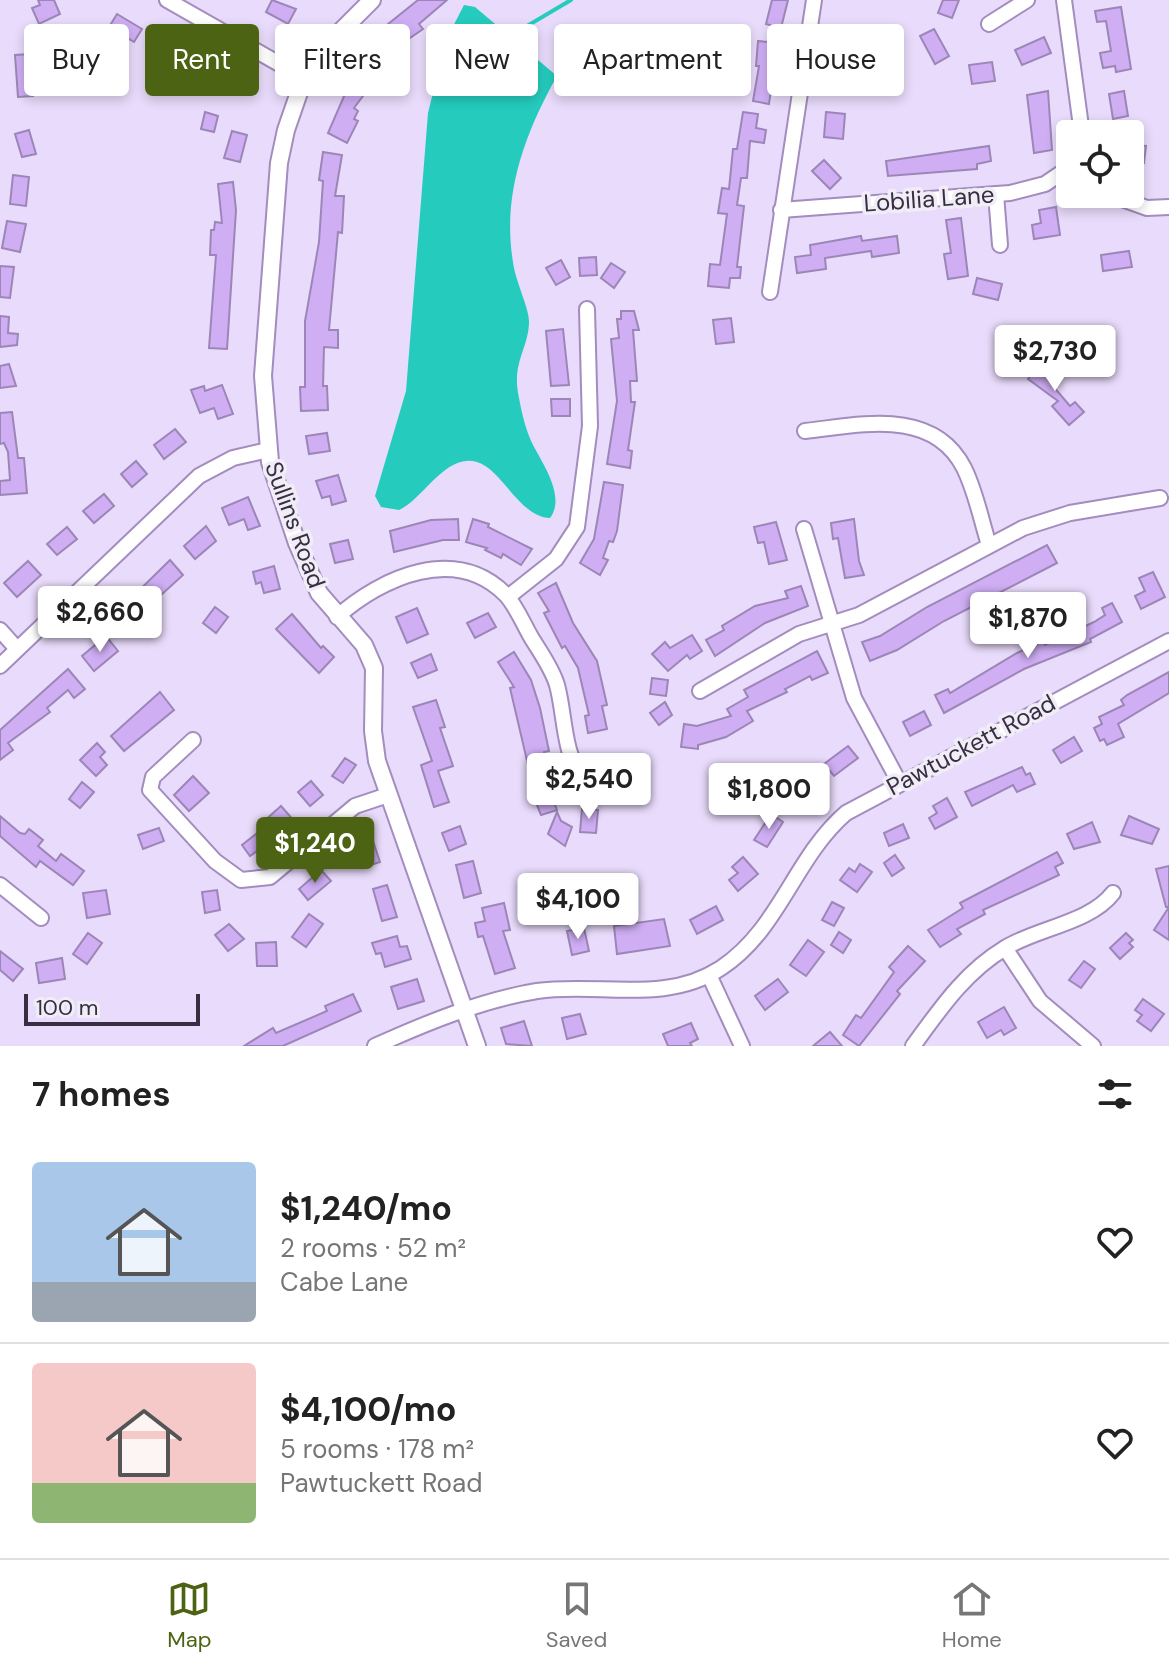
<!DOCTYPE html>
<html lang="en">
<head>
<meta charset="utf-8">
<style>
	:root { --surface:#fff; --page:#f2f2f2; --text:#222; --muted:#767676; --line:#e0e0e0; --accent:#4b6312 }
	body { margin:0; font-family:"DM Sans",sans-serif; background:var(--page); color:var(--text); height:100vh; display:flex; flex-direction:column; font-size:30px; white-space:nowrap }
	* { box-sizing:border-box; margin:0 }
	p { font-size:26px; color:var(--muted) }
	.icon { flex:none; width:44px; height:44px; fill:none; stroke:currentColor; stroke-width:2; stroke-linecap:round; stroke-linejoin:round }
	.map { position:relative; height:1046px; overflow:hidden }
	.sheet { display:flex; flex-direction:column; background:var(--surface); flex:1 }
	.sheet>* { flex:none }
	.guide { position:absolute; left:24px; top:24px; width:1122px; height:72px; display:flex; gap:16px }
	.controls { position:absolute; left:1056px; top:120px; display:grid; gap:16px }
	.controls a { display:grid; place-items:center; width:88px; height:88px; border-radius:8px; background:var(--surface); box-shadow:0 4px 12px #0003; font-size:40px }
	.scale { position:absolute; left:24px; bottom:20px; width:176px; box-sizing:border-box; padding-left:8px; border:4px solid #372e42; border-top:0; font-size:22px; line-height:28px; white-space:nowrap; color:#372e42; -webkit-text-stroke:6px #f1edf7; paint-order:stroke }
	.price { position:absolute; translate:-50% -68px; padding:0 18px; border-radius:8px; background:#fff; color:#222; font-size:26px; line-height:52px; filter:drop-shadow(0 2px 4px #0008) }
	.price::after { content:''; position:absolute; left:50%; top:48px; width:24px; height:18px; margin-left:-12px; background:inherit; clip-path:polygon(0 0,100% 0,50% 100%) }
	.price.current { background:var(--accent); color:#fff }
	ul { padding:0; list-style:none }
	li { display:flex; align-items:center; gap:24px; height:200px; padding:0 32px }
	li+li { border-top:2px solid var(--line) }
	li span { display:grid; place-items:center; flex:none; width:224px; height:160px; border-radius:8px; color:#555 }
	li>.icon { margin-inline-start:auto }
	span .icon { width:96px; height:96px; fill:#fffc; stroke-width:1 }
	li b { font-size:34px }
	h2 { display:flex; justify-content:space-between; align-items:center; height:96px; padding:0 32px; font-size:34px }
	.chip { padding:0 28px; border-radius:8px; background:var(--surface); box-shadow:0 4px 12px #0003; font-size:28px; line-height:72px }
	.chip.current { background:var(--accent); color:#fff }
	.tab-bar { display:flex; justify-content:space-around; align-items:center; height:112px; border-top:2px solid var(--line); background:var(--surface); font-size:22px; color:var(--muted) }
	.tab-bar a { display:grid; justify-items:center; gap:4px }
	.tab-bar .current { color:var(--accent) }
	.map>svg:first-child { display:block }
</style>
</head>
<body>
<div class="map">
<svg width="1169" height="1046" viewBox="0 0 1169 1046">
	<rect width="100%" height="100%" fill="#e9dbfb"/>
	<path fill="#25ccbe" d="M464 5 475 7 557 76C524 135 502 195 513 262 515 280 529 308 529 321 529 349 511 362 519 398 522 414 526 431 533 445 543 464 566 497 550 518 519 517 502 469 477 462 445 453 424 499 399 510L381 507 375 496 406 391 428 113 446 40Z"/>
	<g fill="none" stroke-linecap="round" stroke-linejoin="round">
		<path stroke="#25ccbe" stroke-width="4" d="M505 39 571 0"/>
	</g>
	<g fill="#cfaef4" stroke="#9c86b7" stroke-width="2">
		<path d="M38 0H54L60 14 39 24 32 8 40 5Z"/>
		<path d="M272 0 296 9 288 24 266 12Z"/>
		<path d="M418 0H447L419 24 423 29 410 38 407 35 389 48 377 33Z"/>
		<path d="M772 0H788L781 28 766 24Z"/>
		<path d="M943 0H959L952 18 938 13Z"/>
		<path d="M1121 7 1131 69 1116 72 1115 66 1103 68 1100 53 1111 51 1106 21 1097 22 1095 11Z"/>
		<path d="M117 14 142 29 134 42 109 27Z"/>
		<path d="M837 29 854 31 849 93 829 89Z"/>
		<path d="M934 29 949 56 935 64 920 36Z"/>
		<path d="M1044 37 1051 53 1022 65 1015 50Z"/>
		<path d="M758 41 778 43 769 104 753 101 759 66H756Z"/>
		<path d="M162 44 201 67 189 88 174 78 178 73 153 59Z"/>
		<path d="M31 54 33 96 18 97 15 55Z"/>
		<path d="M369 58 384 68 354 108 358 111 354 119 358 121 347 143 328 133 348 87Z"/>
		<path d="M992 62 995 81 972 84 969 65Z"/>
		<path d="M1048 91 1052 150 1034 153 1027 95Z"/>
		<path d="M1124 91 1128 116 1113 119 1109 94Z"/>
		<path d="M205 112 218 116 214 132 201 129Z"/>
		<path d="M743 112 758 114 756 128 766 130 764 143 750 141 747 178H741L737 205 744 206 737 267H741L740 278H730L729 288 708 286 710 264 720 265 727 214 718 213 722 188 729 189 733 149H737Z"/>
		<path d="M826 112 845 114 843 139 824 137Z"/>
		<path d="M29 130 36 154 22 157 15 134Z"/>
		<path d="M232 131 247 135 240 162 224 158Z"/>
		<path d="M1130 145 1146 146 1144 163 1130 161Z"/>
		<path d="M989 146 991 161 977 164V169L888 176 886 161Z"/>
		<path d="M323 152 342 155 335 196H344L342 233 338 232 329 330H338V348L324 347 323 386H327L328 410 301 411 300 387H305V321L319 242 323 181 319 180Z"/>
		<path d="M824 160 841 178 830 189 812 171Z"/>
		<path d="M13 175 29 177 26 206 10 204Z"/>
		<path d="M233 182 236 210 227 349 209 348 216 255H210L211 230H214L215 222 222 223 218 184Z"/>
		<path d="M1056 207 1060 235 1034 239 1032 225 1041 223 1039 210Z"/>
		<path d="M961 218 968 276 948 279 944 254 951 253 946 220Z"/>
		<path d="M7 221 26 224 20 252 2 248Z"/>
		<path d="M861 236 862 241 897 236 899 253 872 257 871 251 825 258 826 269 797 273 795 257 811 255 810 245Z"/>
		<path d="M1129 251 1132 267 1103 271 1101 255Z"/>
		<path d="M596 257 597 275 580 276 579 258Z"/>
		<path d="M561 260 570 277 556 285 546 268Z"/>
		<path d="M611 263 625 272 614 288 601 278Z"/>
		<path d="M0 266 14 267 10 298 0 297Z"/>
		<path d="M977 278 1002 284 998 300 973 294Z"/>
		<path d="M621 311H634L639 330H633L637 381H630L631 402H635L628 450 632 451 630 468 607 464 617 401 611 339 619 338 617 319H621Z"/>
		<path d="M0 316 9 317 8 333 18 334 17 345 0 347Z"/>
		<path d="M731 318 734 342 716 344 713 320Z"/>
		<path d="M563 329 569 385 551 386 546 331Z"/>
		<path d="M1021 330 1031 340 1035 336 1044 345 1028 361 1009 342Z"/>
		<path d="M1040 362 1059 376 1052 385 1070 406 1075 402 1084 412 1069 425 1052 406 1058 401 1028 379Z"/>
		<path d="M9 364 16 386 0 388V366Z"/>
		<path d="M222 385 233 414 218 419 214 408 200 413 191 390 204 386 205 391Z"/>
		<path d="M551 399H570V416H552Z"/>
		<path d="M12 412 18 458H24L27 493 0 495V481L10 480 8 452 4 443 0 444V413Z"/>
		<path d="M175 429 186 442 164 459 154 445Z"/>
		<path d="M327 433 330 451 309 454 306 436Z"/>
		<path d="M136 461 147 474 132 487 121 474Z"/>
		<path d="M338 475 346 501 332 505 330 496 322 498 316 481Z"/>
		<path d="M604 482 623 485 617 531 613 542 609 541 603 558 608 560 600 575 580 563 594 539Z"/>
		<path d="M104 494 114 506 94 523 83 511Z"/>
		<path d="M248 497 260 526 248 530 244 519 229 525 222 508Z"/>
		<path d="M458 519 459 540H443L394 552 390 531 431 520Z"/>
		<path d="M473 519 489 524 488 527 532 549 521 565 503 554 501 558 485 550 487 548 466 542Z"/>
		<path d="M854 519 859 561 864 575 845 578 838 538 833 539 831 523Z"/>
		<path d="M776 522 787 560 769 564 764 542 758 543 754 527Z"/>
		<path d="M206 526 216 541 195 559 184 546Z"/>
		<path d="M67 527 77 539 57 555 47 544Z"/>
		<path d="M348 540 353 559 335 563 330 544Z"/>
		<path d="M1047 545 1057 563 944 621 897 650 870 661 862 642 880 636 927 607Z"/>
		<path d="M170 560 183 575 126 627 114 615Z"/>
		<path d="M28 561 41 575 17 597 4 583Z"/>
		<path d="M274 566 280 589 264 593 261 582 256 584 253 572Z"/>
		<path d="M1153 572 1165 597 1141 609 1135 596 1145 591 1139 578Z"/>
		<path d="M556 583 573 623 597 661 607 705 602 706 607 729 588 733 585 716 589 715 578 668 565 646 562 648 544 613 549 611 538 593Z"/>
		<path d="M801 586 808 606 765 623 715 656 706 640 724 630 722 626 755 606 788 598 785 591Z"/>
		<path d="M1112 603 1122 622 1090 639 1091 642 1024 669 944 713 935 695 948 689 950 693 1017 653 1043 641 1045 645 1094 622 1105 615 1102 608Z"/>
		<path d="M215 607 228 617 216 633 203 623Z"/>
		<path d="M417 608 428 634 407 643 396 617Z"/>
		<path d="M488 613 496 627 475 638 467 623Z"/>
		<path d="M292 614 321 648 323 646 334 657 319 673 276 629Z"/>
		<path d="M692 635 702 651 690 659 687 655 668 671 652 654 665 642 670 648Z"/>
		<path d="M106 636 118 651 94 671 82 656Z"/>
		<path d="M817 651 828 673 812 680 810 676 785 689 787 692 747 711 753 721 726 737 698 745V749L681 747 684 724 697 726 731 716 727 709 748 697 744 690Z"/>
		<path d="M514 652 531 680 540 708 549 751 544 752 549 779 532 782 510 688 514 687 498 662Z"/>
		<path d="M431 654 437 670 418 678 411 663Z"/>
		<path d="M68 669 85 689 74 698 68 690 47 708 50 712 8 743 13 750 0 760V730Z"/>
		<path d="M1169 672V693L1118 724 1124 737 1107 745 1104 739 1100 741 1094 728 1102 724 1099 717 1124 705 1121 700 1127 695Z"/>
		<path d="M652 678 668 680 666 696 650 694Z"/>
		<path d="M160 692 174 710 124 751 111 736Z"/>
		<path d="M436 700 445 727 440 728 453 766 438 771 449 802 434 807 421 765 432 761 413 707Z"/>
		<path d="M665 702 672 715 659 725 650 713Z"/>
		<path d="M924 711 931 725 910 736 903 722Z"/>
		<path d="M1074 737 1082 751 1061 763 1053 750Z"/>
		<path d="M97 743 105 752 100 757 107 765 96 776 80 760Z"/>
		<path d="M848 746 858 758 834 776 824 764Z"/>
		<path d="M345 758 356 765 343 783 332 776Z"/>
		<path d="M1022 767 1026 775 1030 773 1035 784 1017 792 1013 785 972 806 965 792Z"/>
		<path d="M193 776 209 793 189 811 174 795Z"/>
		<path d="M804 777 815 788 795 808 784 797Z"/>
		<path d="M311 781 323 795 310 806 298 792Z"/>
		<path d="M82 782 94 792 80 808 69 799Z"/>
		<path d="M764 790 774 799 762 812 752 802Z"/>
		<path d="M551 794 557 810 541 815 535 800Z"/>
		<path d="M947 798 957 817 935 829 929 818 937 813 933 806Z"/>
		<path d="M281 806 296 823 250 856 242 845 265 827 262 823Z"/>
		<path d="M582 809 598 810 596 833 580 832Z"/>
		<path d="M557 812 561 821 572 827 565 846 548 834Z"/>
		<path d="M771 814 783 822 767 847 754 840Z"/>
		<path d="M0 816 20 833 25 834 29 829 43 840 38 846 56 861 61 854 84 871 73 885 40 861 36 867 0 836Z"/>
		<path d="M1129 816 1159 829 1152 844 1121 835Z"/>
		<path d="M1092 822 1100 842 1074 849 1067 834Z"/>
		<path d="M903 824 909 838 889 846 884 833Z"/>
		<path d="M460 826 466 844 449 851 442 833Z"/>
		<path d="M159 828 164 841 143 849 138 835Z"/>
		<path d="M373 841 380 862 364 867 357 847Z"/>
		<path d="M1057 852 1063 863 1055 867 1059 875 983 910 985 914 957 929 961 934 940 947 928 930 963 908 960 903Z"/>
		<path d="M895 855 904 868 892 876 884 863Z"/>
		<path d="M743 857 758 874 738 891 729 880 738 873 732 867Z"/>
		<path d="M473 861 481 893 464 898 456 865Z"/>
		<path d="M860 864 872 872 857 892 840 880 849 868 855 872Z"/>
		<path d="M1169 866V907H1166L1156 869Z"/>
		<path d="M321 870 331 881 308 900 299 889Z"/>
		<path d="M387 885 397 917 382 921 373 889Z"/>
		<path d="M106 890 110 914 87 918 83 893Z"/>
		<path d="M217 890 220 910 205 913 202 892Z"/>
		<path d="M832 902 844 908 834 926 822 920Z"/>
		<path d="M504 903 510 930 503 931 515 968 495 974 483 936 478 937 475 923 485 921 482 908Z"/>
		<path d="M716 906 723 920 697 934 690 920Z"/>
		<path d="M1169 907V940L1154 930Z"/>
		<path d="M309 914 323 924 306 947 292 937Z"/>
		<path d="M664 919 670 946 617 954 614 926Z"/>
		<path d="M229 924 244 939 228 951 215 935Z"/>
		<path d="M584 928 589 951 572 955 567 931Z"/>
		<path d="M839 932 851 940 843 953 831 945Z"/>
		<path d="M88 933 102 943 87 964 73 954Z"/>
		<path d="M1126 933 1133 940 1129 943 1133 947 1120 959 1110 948Z"/>
		<path d="M397 936 400 947 407 946 411 959 385 967 381 953 376 954 372 943Z"/>
		<path d="M808 940 824 952 806 976 790 965Z"/>
		<path d="M276 942 277 966H257L256 943Z"/>
		<path d="M908 946 925 961 897 991 900 994 859 1046 843 1035 856 1015 861 1018 894 972 889 967Z"/>
		<path d="M0 951 23 969 13 981 0 970Z"/>
		<path d="M62 958 65 979 39 983 36 963Z"/>
		<path d="M1084 961 1095 969 1081 988 1069 980Z"/>
		<path d="M417 979 424 1001 398 1009 391 987Z"/>
		<path d="M778 979 788 992 765 1010 755 996Z"/>
		<path d="M353 994 361 1011 283 1046H244L273 1028 276 1033 327 1011 325 1006Z"/>
		<path d="M1143 999 1164 1014 1151 1031 1137 1021 1142 1015 1135 1010Z"/>
		<path d="M1004 1007 1016 1028 1004 1035 1001 1030 987 1038 978 1022Z"/>
		<path d="M580 1014 586 1034 567 1039 562 1018Z"/>
		<path d="M524 1021 532 1046 506 1044 501 1028Z"/>
		<path d="M691 1023 698 1039 690 1043 692 1046H668L663 1034Z"/>
		<path d="M830 1032 842 1046H813Z"/>
	</g>
	<g fill="none" stroke-linecap="round" stroke-linejoin="round">
		<defs>
			<g id="minor">
				<path d="M167 0 304 78"/>
				<path d="M1064 0 1082 134"/>
				<path d="M989 24 1027 0"/>
				<path d="M996 194 1000 245"/>
				<path d="M1108 194 1147 208 1169 207"/>
				<path d="M781 210 1010 193 1045 184 1070 167"/>
				<path d="M770 292 814 0"/>
				<path d="M805 431C860 425 933 407 964 468 976 492 981 520 989 545"/>
				<path d="M804 529 854 698 899 782"/>
				<path d="M508 597 556 559 577 527 590 426 587 309"/>
				<path d="M337 617C382 577 456 544 506 595 516 606 523 623 531 637 540 652 552 668 557 685 565 714 563 753 582 778"/>
				<path d="M0 630 17 649"/>
				<path d="M0 666 199 476 233 458 268 450"/>
				<path d="M700 691 799 634 859 615 1023 528 1070 513 1160 498"/>
				<path d="M193 740 153 777 150 790 215 861 241 880 270 877 355 806 388 795"/>
				<path d="M0 885 41 918"/>
				<path d="M1005 948 1040 1001 1093 1046"/>
				<path d="M709 975 742 1046"/>
				<path d="M375 1046C426 1023 482 1000 537 991 598 982 665 1005 721 968 780 929 794 858 846 813L1169 641"/>
				<path d="M913 1046C940 1009 965 972 1005 948 1037 928 1090 923 1113 893"/>
			</g>
			<path id="tertiary" d="M372 0 320 52 304 78 286 130 279 163 263 376 270 462 297 543 319 593 364 645 374 668 373 731 377 761 477 1046"/>
		</defs>
		<use href="#minor" stroke="#a38cbe" stroke-width="18"/>
		<use href="#tertiary" stroke="#a38cbe" stroke-width="20"/>
		<use href="#minor" stroke="#fff" stroke-width="14"/>
		<use href="#tertiary" stroke="#fff" stroke-width="16"/>
	</g>
	<g text-anchor="middle" stroke-width="7" stroke-linejoin="round" paint-order="stroke">
		<g font-size="24" fill="#372e42" stroke="#f1edf7">
			<text transform="translate(929 199) rotate(-4)" y="8">Lobilia Lane</text>
			<text transform="translate(295 525) rotate(70)" y="8">Sullins Road</text>
			<text transform="translate(971 745) rotate(-28)" y="8">Pawtuckett Road</text>
		</g>
	</g>
</svg>
<div class="controls">
<a><svg class="icon" aria-label="locate" viewBox="0 0 24 24"><circle cx="12" cy="12" r="6"/><path d="M12 2v4M12 18v4M2 12h4M18 12h4"/></svg></a>
</div>
<div class="scale">100 m</div>
<b class="price" style="left:1055px;top:393px">$2,730</b>
<b class="price" style="left:100px;top:654px">$2,660</b>
<b class="price" style="left:1028px;top:660px">$1,870</b>
<b class="price" style="left:589px;top:821px">$2,540</b>
<b class="price" style="left:769px;top:831px">$1,800</b>
<b class="price current" style="left:315px;top:885px">$1,240</b>
<b class="price" style="left:578px;top:941px">$4,100</b>
<div class="guide">
<a class="chip">Buy</a>
<a class="chip current">Rent</a>
<a class="chip">Filters</a>
<a class="chip">New</a>
<a class="chip">Apartment</a>
<a class="chip">House</a>
</div>
</div>
<section class="sheet">
<h2>7 homes<svg class="icon" aria-label="filters" viewBox="0 0 24 24"><path d="M4 7h16M4 17h16"/><circle cx="9" cy="7" r="2"/><circle cx="15" cy="17" r="2"/></svg></h2>
<ul>
<li><span style="background:linear-gradient(#a9c7e8 75%,#9aa5b1 0)"><svg class="icon" aria-label="home" viewBox="0 0 24 24"><path d="M3 11l9-7 9 7M6 9v11h12V9"/></svg></span><div><b>$1,240/mo</b><p>2 rooms · 52 m²</p><p>Cabe Lane</p></div><svg class="icon" aria-label="heart" viewBox="0 0 24 24"><path d="M12 20l-8-8c-3-5 5-10 8-4 3-6 11-1 8 4z"/></svg></li>
<li><span style="background:linear-gradient(#f6c9c9 75%,#8fb573 0)"><svg class="icon" aria-label="home" viewBox="0 0 24 24"><path d="M3 11l9-7 9 7M6 9v11h12V9"/></svg></span><div><b>$4,100/mo</b><p>5 rooms · 178 m²</p><p>Pawtuckett Road</p></div><svg class="icon" aria-label="heart" viewBox="0 0 24 24"><path d="M12 20l-8-8c-3-5 5-10 8-4 3-6 11-1 8 4z"/></svg></li>
</ul>
</section>
<nav class="tab-bar">
<a class="current"><svg class="icon" aria-label="map" viewBox="0 0 24 24"><path d="M3 6l6-2 6 2 6-2v14l-6 2-6-2-6 2zM9 4v14M15 6v14"/></svg>Map</a>
<a><svg class="icon" aria-label="saved" viewBox="0 0 24 24"><path d="M7 4h10v16l-5-4-5 4z"/></svg>Saved</a>
<a><svg class="icon" aria-label="home" viewBox="0 0 24 24"><path d="M3 11l9-7 9 7M6 9v11h12V9"/></svg>Home</a>
</nav>
</body>
</html>
